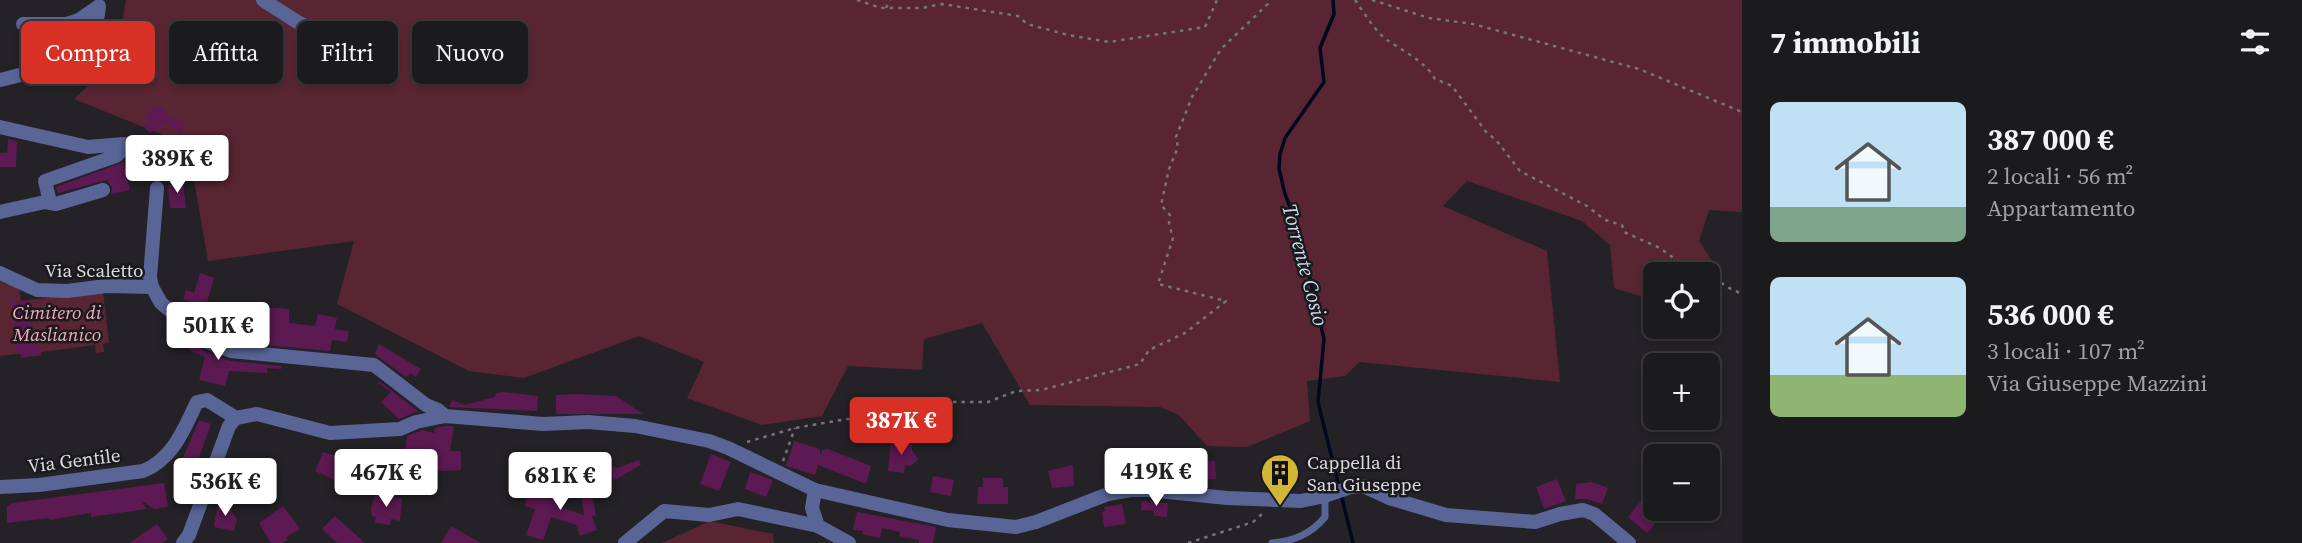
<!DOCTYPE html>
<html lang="it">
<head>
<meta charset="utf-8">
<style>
	:root { --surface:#1b1a1c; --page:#242325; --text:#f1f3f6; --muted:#a0a1a3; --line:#39383b; --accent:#d93025 }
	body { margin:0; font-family:"Source Serif 4",serif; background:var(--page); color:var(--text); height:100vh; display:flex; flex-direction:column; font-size:26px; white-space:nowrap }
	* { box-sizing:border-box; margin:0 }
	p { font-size:23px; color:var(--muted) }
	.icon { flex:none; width:38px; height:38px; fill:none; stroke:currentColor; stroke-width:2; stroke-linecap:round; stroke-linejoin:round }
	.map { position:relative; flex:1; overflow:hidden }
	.panel { display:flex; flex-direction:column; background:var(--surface); width:560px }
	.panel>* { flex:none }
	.top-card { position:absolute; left:21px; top:21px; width:665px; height:63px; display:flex; gap:14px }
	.buttons { position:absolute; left:1643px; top:262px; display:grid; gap:14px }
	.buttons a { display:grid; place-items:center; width:77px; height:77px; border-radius:10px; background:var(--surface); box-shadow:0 4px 10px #0003,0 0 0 2px var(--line); font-size:35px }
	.price { position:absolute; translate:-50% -60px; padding:0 16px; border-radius:7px; background:#fff; color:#222; font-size:23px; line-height:46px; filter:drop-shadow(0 2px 4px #0008) }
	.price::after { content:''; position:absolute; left:50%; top:42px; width:21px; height:16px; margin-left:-10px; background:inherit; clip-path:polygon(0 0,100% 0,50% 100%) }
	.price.selected { background:var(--accent); color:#fff }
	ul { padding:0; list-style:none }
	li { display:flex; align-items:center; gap:21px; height:175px; padding:0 28px }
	li span { display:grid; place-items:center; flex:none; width:196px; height:140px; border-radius:10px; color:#555 }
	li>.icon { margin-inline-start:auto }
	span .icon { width:84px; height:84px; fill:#fffc; stroke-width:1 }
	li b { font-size:30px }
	h2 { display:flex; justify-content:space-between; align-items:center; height:84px; padding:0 28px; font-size:30px }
	.tag { padding:0 24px; border-radius:10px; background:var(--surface); box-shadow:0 4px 10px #0003,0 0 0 2px var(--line); font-size:24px; line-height:63px }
	.tag.selected { background:var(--accent); color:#fff }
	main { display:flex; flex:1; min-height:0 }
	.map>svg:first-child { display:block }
</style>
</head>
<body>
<main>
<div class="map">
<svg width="1742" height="543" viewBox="0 0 1742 543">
	<rect width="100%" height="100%" fill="#242226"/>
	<g fill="#592533">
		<path d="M126 0H1742V212L1709 210 1699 241 1718 270 1712 286 1708 288V275H1656L1655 299H1650L1614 288 1610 245 1582 221 1467 181 1443 206 1547 251 1560 382 1359 362 1345 376 1307 381 1310 421 1247 447 1207 446 1179 415 1160 407 1030 405 982 323 924 339 922 370 848 366 822 416 762 425 687 398 704 362 639 336 524 378 469 371 337 304 354 241 208 261 188 145 74 99 116 60Z"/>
		<path d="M0 282 19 288 21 301 103 291 109 343 103 344 104 352 96 353 95 345 41 352V355L35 356 34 352 0 356Z"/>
		<path d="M710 521 773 534 774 543H662Z"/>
	</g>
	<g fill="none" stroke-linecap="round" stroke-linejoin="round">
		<g stroke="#000a1c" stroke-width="3.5">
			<path d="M1333 0 1334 14 1320 48 1324 82 1285 138 1280 154 1279 169 1285 194 1298 227 1324 339 1318 402 1339 487"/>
			<path d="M1341 494 1353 543"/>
		</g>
	</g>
	<g fill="#5c1952">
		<path d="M157 105 174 120 176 117 185 124 181 133 165 123 157 131 155 129 150 133 143 126 148 122 144 117Z"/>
		<path d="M8 139 17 141 16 167H0V153H7Z"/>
		<path d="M124 162 130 190 111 194 112 187 107 180 58 193 56 187Z"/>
		<path d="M183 180 186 208H170L168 185H173V181Z"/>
		<path d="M200 273 214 278 205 309 183 299 186 290 194 293Z"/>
		<path d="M29 300 34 346 40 345 41 355 21 358 20 352 16 353 12 302Z"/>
		<path d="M263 307 289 309V323L315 326 318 314 337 318 335 329 349 331 347 342 332 340 330 351 233 342 222 337 224 320 261 324Z"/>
		<path d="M171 324 204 351 230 361 282 366 281 369 267 368V373L229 371 225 386 199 380 205 357 192 352 173 336 166 329Z"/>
		<path d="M379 344 421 369 416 377 410 373 406 377 377 356 375 353Z"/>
		<path d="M379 381 418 411 399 419 381 402 391 392 378 383Z"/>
		<path d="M503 392 538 396 537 411 449 407 452 400 464 405 495 397 496 393Z"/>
		<path d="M576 394 616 396 643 414H556V395Z"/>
		<path d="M199 420 211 424 198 460 203 462 195 483 175 477Z"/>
		<path d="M446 426H454L450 451H461V470L441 471 404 464 407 436 422 430 434 433 435 428Z"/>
		<path d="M794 441 820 449V455L822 450 828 449 871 466 866 484 818 465 815 475 786 466Z"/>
		<path d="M891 443 912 445V450L918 459 911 466 905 465 904 473 888 471Z"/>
		<path d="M323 452 355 462 346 485 315 471Z"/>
		<path d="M711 454 731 462 719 491 700 484Z"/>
		<path d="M246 459 257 474 245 483 247 486 239 491 228 475Z"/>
		<path d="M639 460 641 465 614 480 605 464 617 468Z"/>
		<path d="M1215 461 1216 479H1171V462Z"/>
		<path d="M1073 465 1074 486 1052 488 1048 471Z"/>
		<path d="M750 472 773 480 766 497 745 489Z"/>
		<path d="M933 476 954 480 951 496 930 492Z"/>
		<path d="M983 478H1003V487H1008V504H977L978 487H983Z"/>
		<path d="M1557 479 1566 501 1544 509 1536 487Z"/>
		<path d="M1592 482 1608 488 1602 504 1586 499H1575L1576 484Z"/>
		<path d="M164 483 168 507 154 509 140 500 147 509 91 517V513L50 520 49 518 7 523V506L12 503Z"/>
		<path d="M590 483 596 516H592L597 530 580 536 576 525 551 517 543 540 526 535 535 509 525 506 526 498 532 490 547 493 549 488 558 490 555 500 558 501 557 506 584 515 580 486Z"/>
		<path d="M375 494 402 498 400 521 391 519 390 525 375 523 376 517 372 516 371 509Z"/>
		<path d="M226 501 237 520 234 531 214 527 217 507Z"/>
		<path d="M1142 501 1168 503 1167 517 1154 516V511L1141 510Z"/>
		<path d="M1640 502 1659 519 1647 533 1628 517Z"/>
		<path d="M1122 504 1126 524 1104 527 1102 512 1105 511 1104 507Z"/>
		<path d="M283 506 300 529 286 537 288 540 282 543H271L259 523Z"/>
		<path d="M857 512 936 527 933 543H919V540L899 536 900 532 882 528 880 538 862 534 863 531 853 530Z"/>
		<path d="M335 516 346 526 365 543H337L322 529Z"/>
		<path d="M157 524 168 539 162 543H129Z"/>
		<path d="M451 526 481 543H441Z"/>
	</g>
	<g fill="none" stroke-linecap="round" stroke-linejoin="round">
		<g stroke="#767477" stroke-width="2.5" stroke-dasharray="3.5 5" stroke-linecap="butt">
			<path d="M857 0 881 8H922L942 4 1018 16 1027 24 1068 35 1109 42 1205 27 1217 0"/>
			<path d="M1355 0C1365 14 1374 30 1387 40 1402 50 1427 63 1435 79L1452 86 1487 133 1496 140 1520 171 1587 206 1605 220 1622 225 1624 232 1660 248 1683 265 1703 269 1727 287 1742 294"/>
			<path d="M1372 0 1429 18 1473 24 1639 69 1742 112"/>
			<path d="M886 8 890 0"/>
			<path d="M747 442 795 428 847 419 880 421 905 411 924 410 941 402H988L1016 391 1041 390 1140 364 1149 350 1185 333 1226 301 1158 284 1173 238 1169 224 1170 215 1161 205 1169 169 1178 147 1176 137 1192 97 1221 49 1272 0"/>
			<path d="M783 461 795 428"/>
			<path d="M1188 543 1253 522 1262 514"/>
		</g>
		<path stroke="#596597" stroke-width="7" d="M1272 543C1294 541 1311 534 1325 517V497"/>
		<g stroke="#596597" stroke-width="14">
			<path d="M263 0 299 23 311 28"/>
			<path d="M0 80C41 70 96 58 99 6L79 20 67 24H23"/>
			<path d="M0 127 88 147 124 144 123 150 116 156 45 181 49 198 45 202 0 212"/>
			<path d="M45 202 56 204 103 190"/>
			<path d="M0 273 37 290 67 291 106 286 152 287 161 303 207 342 231 351 374 365 426 405 438 410 445 416"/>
			<path d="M152 287 150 277 157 188"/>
			<path d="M0 487 39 485 143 471C173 459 184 429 197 402L207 400 236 418"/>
			<path d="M815 490 812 508 818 526 849 543"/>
			<path d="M183 543 189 535 229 426 236 418 257 414 330 433 400 429 416 422 445 416 543 424 588 422 635 426 709 441 728 448 815 490 948 520 1016 527 1036 522 1108 494 1131 490H1148L1227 498 1301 501 1325 496 1351 487 1363 486 1389 498 1446 515 1535 522 1560 514 1583 510 1594 514 1629 543"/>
			<path d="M625 543 664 511 709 515 738 509 818 526"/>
		</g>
	</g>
	<defs>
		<symbol id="building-pin" viewBox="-11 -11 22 30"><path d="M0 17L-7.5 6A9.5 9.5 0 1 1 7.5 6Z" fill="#d3b635" stroke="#1a191d"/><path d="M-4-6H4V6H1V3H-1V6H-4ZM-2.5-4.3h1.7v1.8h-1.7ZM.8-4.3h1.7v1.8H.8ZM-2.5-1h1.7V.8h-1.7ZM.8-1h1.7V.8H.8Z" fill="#111"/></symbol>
	</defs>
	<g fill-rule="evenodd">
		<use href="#building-pin" x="1258" y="451" width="44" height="60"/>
	</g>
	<g text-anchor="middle" stroke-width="5" stroke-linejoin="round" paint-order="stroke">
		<g font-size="19" fill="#dbdadc" stroke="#1a191d">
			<text x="94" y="277">Via Scaletto</text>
			<text transform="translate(74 460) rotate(-7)" y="7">Via Gentile</text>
		</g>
		<g font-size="19" font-style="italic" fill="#f5aaba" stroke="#1a191d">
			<text x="57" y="319">Cimitero di<tspan x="57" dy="22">Maslianico</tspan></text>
		</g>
		<g font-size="19" fill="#dbdadc" stroke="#1a191d" text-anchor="start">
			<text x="1307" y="469">Cappella di<tspan x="1307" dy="22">San Giuseppe</tspan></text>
		</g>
		<g font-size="21" font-style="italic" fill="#cbdeee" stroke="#1a191d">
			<text transform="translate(1305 265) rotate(75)" y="7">Torrente Cosio</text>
		</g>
	</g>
</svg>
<div class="buttons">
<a><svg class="icon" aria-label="locate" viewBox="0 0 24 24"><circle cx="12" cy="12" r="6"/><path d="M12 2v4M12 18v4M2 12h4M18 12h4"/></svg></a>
<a>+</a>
<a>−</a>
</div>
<b class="price" style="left:177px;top:195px">389K €</b>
<b class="price" style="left:218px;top:362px">501K €</b>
<b class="price selected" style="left:901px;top:457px">387K €</b>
<b class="price" style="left:1156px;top:508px">419K €</b>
<b class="price" style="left:386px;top:509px">467K €</b>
<b class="price" style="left:560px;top:512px">681K €</b>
<b class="price" style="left:225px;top:518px">536K €</b>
<div class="top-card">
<a class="tag selected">Compra</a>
<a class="tag">Affitta</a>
<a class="tag">Filtri</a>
<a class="tag">Nuovo</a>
</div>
</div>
<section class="panel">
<h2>7 immobili<svg class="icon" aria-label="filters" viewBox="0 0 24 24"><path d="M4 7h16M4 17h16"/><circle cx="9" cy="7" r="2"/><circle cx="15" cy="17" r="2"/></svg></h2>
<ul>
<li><span style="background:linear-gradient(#bfe0f5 75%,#7fa58c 0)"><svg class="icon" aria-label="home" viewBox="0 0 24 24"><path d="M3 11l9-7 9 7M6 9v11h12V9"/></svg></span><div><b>387 000 €</b><p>2 locali · 56 m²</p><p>Appartamento</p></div></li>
<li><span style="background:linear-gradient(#bfe0f5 70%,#8fb573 0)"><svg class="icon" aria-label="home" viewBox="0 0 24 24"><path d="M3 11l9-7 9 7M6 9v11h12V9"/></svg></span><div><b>536 000 €</b><p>3 locali · 107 m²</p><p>Via Giuseppe Mazzini</p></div></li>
</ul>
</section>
</main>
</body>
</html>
